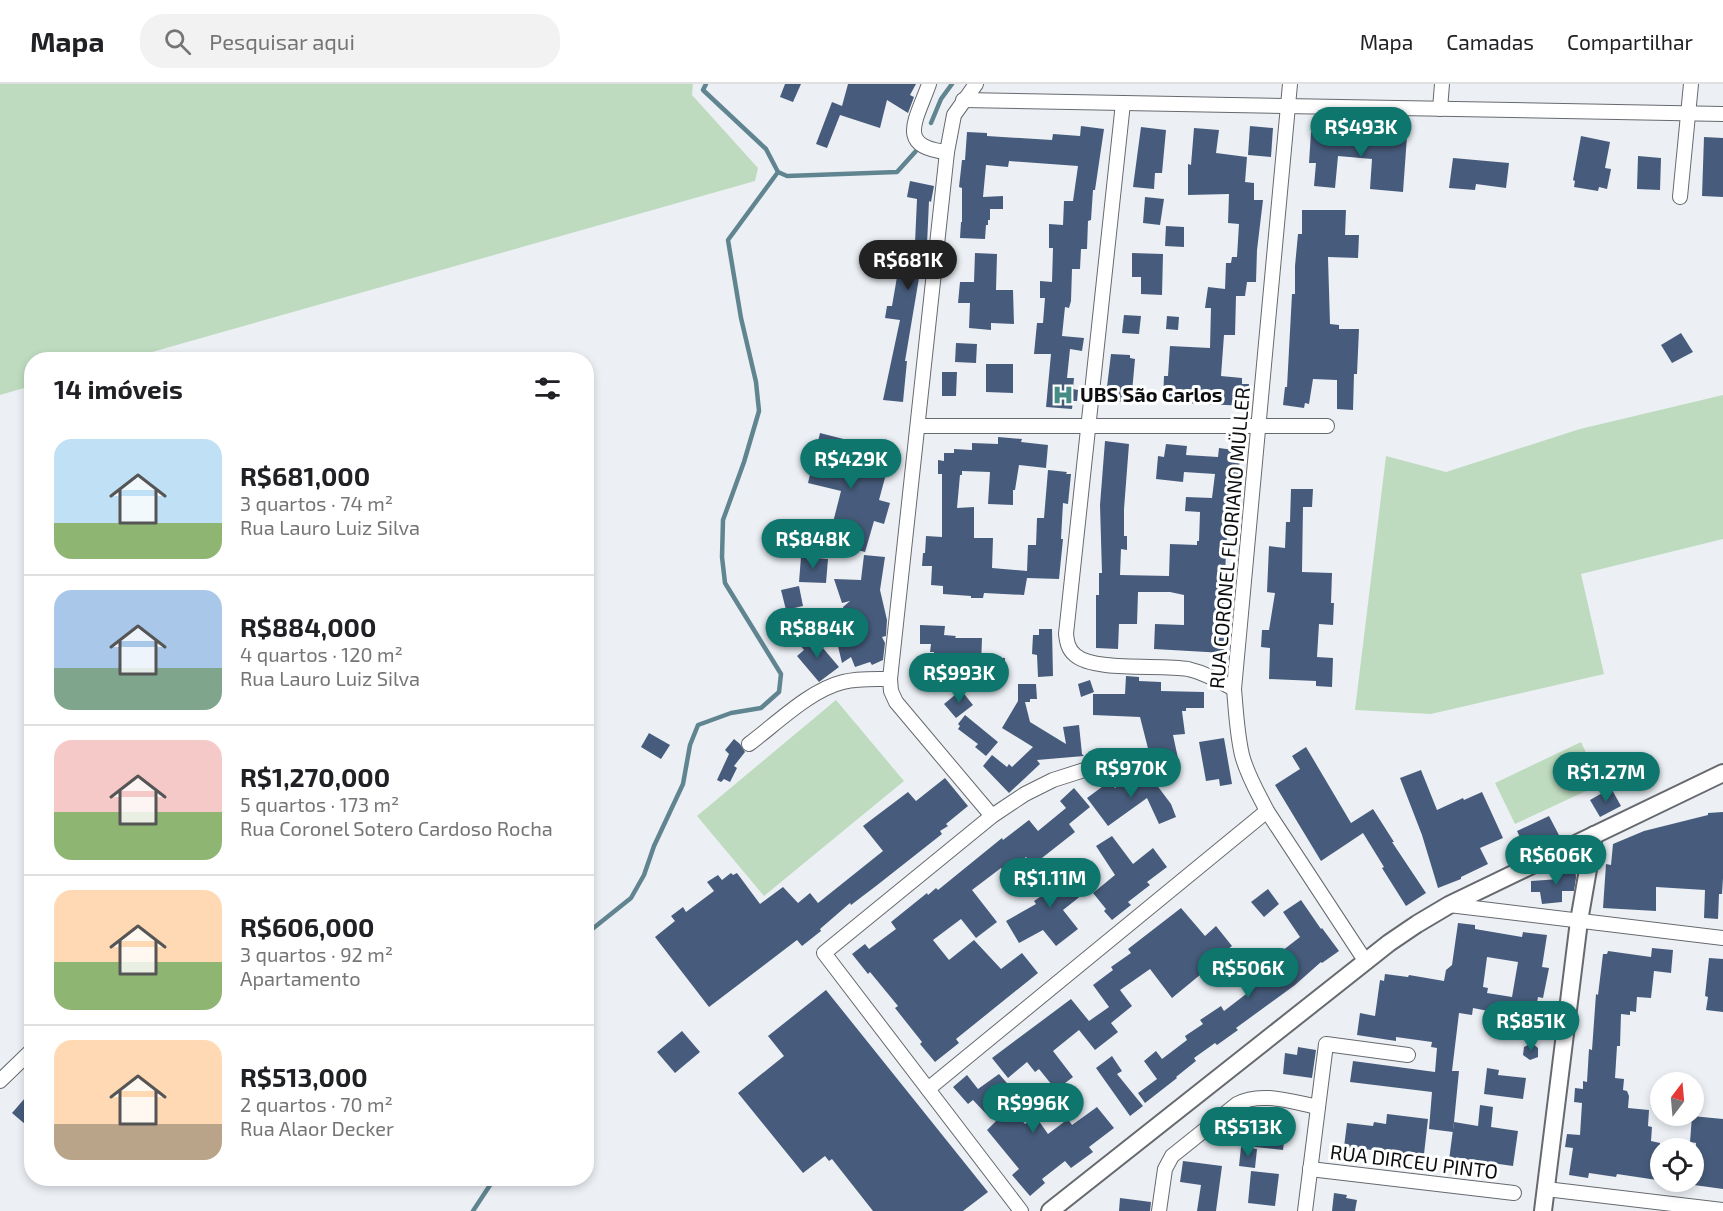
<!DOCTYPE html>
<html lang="pt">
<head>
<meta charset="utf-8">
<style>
	:root { --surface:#fff; --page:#f2f2f2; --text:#202124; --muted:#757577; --line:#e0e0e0; --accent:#0f766e }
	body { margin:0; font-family:"Exo 2",sans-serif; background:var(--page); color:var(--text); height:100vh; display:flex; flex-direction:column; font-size:22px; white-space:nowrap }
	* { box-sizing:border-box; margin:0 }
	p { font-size:20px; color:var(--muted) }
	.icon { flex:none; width:33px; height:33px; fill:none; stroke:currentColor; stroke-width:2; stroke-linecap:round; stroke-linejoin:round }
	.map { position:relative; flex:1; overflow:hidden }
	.drawer { position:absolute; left:24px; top:268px; width:570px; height:834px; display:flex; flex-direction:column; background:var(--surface); border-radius:24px; box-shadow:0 3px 9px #0003 }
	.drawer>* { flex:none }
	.needle { width:39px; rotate:16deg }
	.controls { position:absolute; left:1650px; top:988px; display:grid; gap:12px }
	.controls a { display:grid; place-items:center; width:54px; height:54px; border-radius:50%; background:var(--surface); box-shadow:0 3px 9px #0003; font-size:30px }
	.price { position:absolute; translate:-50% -51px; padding:0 14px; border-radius:21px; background:var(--accent); color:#fff; font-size:20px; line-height:39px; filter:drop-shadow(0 2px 3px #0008) }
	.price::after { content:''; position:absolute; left:50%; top:36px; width:18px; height:14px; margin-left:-9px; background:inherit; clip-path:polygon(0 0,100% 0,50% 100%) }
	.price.on { background:#222; color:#fff }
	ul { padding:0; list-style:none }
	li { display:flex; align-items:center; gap:18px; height:150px; padding:0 30px }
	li+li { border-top:2px solid var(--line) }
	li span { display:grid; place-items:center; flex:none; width:168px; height:120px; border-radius:18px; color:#555 }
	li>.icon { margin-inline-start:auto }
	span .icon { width:72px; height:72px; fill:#fffc; stroke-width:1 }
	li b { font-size:26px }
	h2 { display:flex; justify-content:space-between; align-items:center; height:72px; padding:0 30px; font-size:26px }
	header { display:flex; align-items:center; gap:36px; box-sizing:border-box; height:84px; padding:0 30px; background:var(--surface); border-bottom:2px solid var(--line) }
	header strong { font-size:28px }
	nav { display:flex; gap:33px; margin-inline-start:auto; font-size:21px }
	.search { width:420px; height:54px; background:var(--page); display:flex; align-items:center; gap:15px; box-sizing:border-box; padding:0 21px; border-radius:24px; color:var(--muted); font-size:22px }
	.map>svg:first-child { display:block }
</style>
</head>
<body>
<header>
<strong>Mapa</strong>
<div class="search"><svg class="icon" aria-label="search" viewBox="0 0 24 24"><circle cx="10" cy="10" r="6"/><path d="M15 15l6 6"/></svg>Pesquisar aqui</div>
<nav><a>Mapa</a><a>Camadas</a><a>Compartilhar</a></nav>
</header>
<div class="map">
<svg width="1723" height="1127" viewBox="0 0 1723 1127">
	<rect width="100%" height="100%" fill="#ecf0f5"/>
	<g fill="#bedbbf">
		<path d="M0 0H693L692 11 758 84 755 97 124 276H32L31 302 0 311Z"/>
		<path d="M1723 311V455L1581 490 1604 590 1431 630 1355 626 1386 372 1446 388 1580 345Z"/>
		<path d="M836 616 904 697 764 812 697 732Z"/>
		<path d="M1581 658 1601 700 1515 740 1495 699Z"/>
	</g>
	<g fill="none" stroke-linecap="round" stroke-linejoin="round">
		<g stroke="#618590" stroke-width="4.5">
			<path d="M931 39 941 15 952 0"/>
			<path d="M778 88 787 92 897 88 916 67"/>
			<path d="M586 850 631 814 644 791 654 762 683 700 690 661 698 641 731 629 761 624 779 608 781 590 725 499 722 473 723 436 744 378 759 327 756 298 741 234 728 156 778 88 766 65 703 6 706 0"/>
			<path d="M473 1127 494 1095"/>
		</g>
	</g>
	<g fill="#475c7c" fill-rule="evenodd">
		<path d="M785 0H801L793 18 780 13Z"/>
		<path d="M848 0H916L910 11 914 13 908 29 887 16 880 44 840 31 827 64 816 60 832 18 842 22Z"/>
		<path d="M1081 42 1104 45 1095 106H1093L1091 136 1088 137 1087 165H1081L1080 185H1072L1071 217 1069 224 1065 223 1062 252 1084 254 1082 267 1070 265 1067 294H1074L1073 305 1078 306 1077 317H1073L1072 325 1046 323 1051 270H1034L1037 239H1043L1045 214H1040V197L1052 198 1053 164H1049V140L1063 141 1064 117H1073L1078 82 1009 77 1008 83 986 81 983 113 1003 112V125H990V136H988V141H986L985 155 960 154 961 138H962V104L959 103 962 76H965L967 48 987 49V52L1052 56 1053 50 1080 52Z"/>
		<path d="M1250 42 1273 44 1271 73 1248 71Z"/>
		<path d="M1141 43 1166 46 1162 89H1155L1154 105 1133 103Z"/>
		<path d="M1194 44 1219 46 1216 69 1247 73 1245 98 1254 99V116H1263L1257 166 1256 198H1247L1245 212H1236L1235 251H1224L1221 292 1242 294V300H1249L1247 322 1163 318 1164 292H1168L1170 262 1210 264 1211 224H1205L1208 203 1225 205 1226 179H1231L1232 173H1237L1239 140 1228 139 1229 110 1188 111V80L1191 81Z"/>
		<path d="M1311 48 1352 52 1353 49 1359 48 1407 52 1403 108 1370 105 1372 75 1338 72 1335 104 1314 102 1316 79H1309Z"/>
		<path d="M1581 52 1610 58 1605 84 1611 85 1607 105 1599 103 1598 107 1574 103 1575 97 1573 96Z"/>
		<path d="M1704 53 1723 54V113L1702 112Z"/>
		<path d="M1638 72 1661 74 1660 106 1637 105Z"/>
		<path d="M1453 74 1509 79 1506 104 1476 100 1475 106 1449 104Z"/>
		<path d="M910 97 934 102 931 118 929 117 926 183 921 182 905 277H907L903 318 883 316 900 236 885 234 887 222H892L903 158 915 159 917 115 907 113Z"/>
		<path d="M1145 113 1164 115 1160 141 1143 139Z"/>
		<path d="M1302 126H1346L1345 151H1359L1358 174 1328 173 1330 240 1339 241V245H1359L1357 290H1354L1353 326 1337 325V296L1313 295 1309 320 1305 319 1304 324 1283 321 1285 303H1287L1292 210H1295V182L1298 150H1302Z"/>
		<path d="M1166 142 1184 143V163L1165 162Z"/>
		<path d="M975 169 997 170 996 206H1013L1014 240 991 239V246L969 244 970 219H958L960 198H974Z"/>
		<path d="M1132 169 1163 170 1162 211 1141 210V193H1132Z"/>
		<path d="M1124 231 1141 232 1139 250 1122 249Z"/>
		<path d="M1167 232 1179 233 1178 246 1166 245Z"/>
		<path d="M1681 249 1693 268 1672 279 1661 261Z"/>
		<path d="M956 259 977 260 976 279 955 278Z"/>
		<path d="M1111 270 1130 271V274L1135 275 1131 319 1107 317 1108 311H1106Z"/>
		<path d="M986 280H1013V309L986 308Z"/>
		<path d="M942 288H957L956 312H942Z"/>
		<path d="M820 349 859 359 856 370 889 379 879 416 890 419 884 440 874 437 865 468 828 458 841 407 808 399Z"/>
		<path d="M998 353 1022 355 1021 358 1048 361 1046 384 1019 381 1015 406H1013V421L988 420 990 388 962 387V391H960L957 424 974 423V454H993L992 484 1027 487 1028 461H1036L1037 434H1044L1048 386 1067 388 1066 390H1071L1068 420 1063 419 1061 455H1063L1059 495 1027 494 1024 511 984 509 983 514H971V512L943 510V502L931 501 932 482H922L923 469H925L926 452 942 453V390H938V376L944 377V369H954V365L972 366V359L998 360Z"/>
		<path d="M1105 357 1129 360 1124 425V452H1127V466L1121 465 1120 491 1169 492 1170 460 1197 461V457H1199L1200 428 1185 427 1186 413 1212 414 1215 390 1184 388 1183 398 1156 395 1158 372 1164 373 1166 360 1187 362 1186 371 1218 373 1219 364 1241 367 1235 415H1238L1237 427 1232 426 1230 452H1227L1223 525H1216L1217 550H1225L1224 569 1154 565 1155 540 1184 541V511L1170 508H1138L1137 540H1119L1118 565 1096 564V511H1099V489H1102L1100 421Z"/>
		<path d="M1291 405H1313L1312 423H1303L1302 488 1332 489 1331 519H1334L1333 541 1319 540 1317 573 1333 574 1332 603 1316 602V597L1269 595 1270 564 1261 563 1262 546H1269L1275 509 1267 508 1269 462 1285 464 1286 438H1290Z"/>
		<path d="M864 471 885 473 880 506 887 536 886 552 882 553 885 559 883 576 872 581 870 578 855 583 851 573 842 579 832 537 846 533 843 523 850 517 842 519 834 495 861 496Z"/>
		<path d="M801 473 828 475 826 499 799 498Z"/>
		<path d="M799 502 803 522 786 526 781 506Z"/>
		<path d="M920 541 945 542 944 551 956 552 955 554H982L981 581 959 580 958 591H948L953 597 932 595 934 568H930L931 560H920Z"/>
		<path d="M1039 545H1052L1053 592 1038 593 1037 571 1032 570 1033 551H1039Z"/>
		<path d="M811 550 839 583 819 598 797 572 804 566 799 560Z"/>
		<path d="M987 573 1005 574 1004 594 986 593Z"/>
		<path d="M1126 592 1139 593V597L1161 598V607L1204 608V624H1186V627H1182L1185 650 1173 651 1179 679 1153 684 1140 633 1093 631V610H1125Z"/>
		<path d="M1090 596 1094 608 1081 613 1078 600Z"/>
		<path d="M1018 600H1036L1037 615H1030V618H1025L1030 638 1066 660 1063 643 1079 641 1082 670 1084 672 1037 676 1040 680 1009 709 983 682 992 671 1007 683 1009 680 1012 683 1033 663 1002 644 1018 617Z"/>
		<path d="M961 606 973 621 956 634 944 620Z"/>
		<path d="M965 631 998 658 986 672 975 663 978 660 958 645 960 642 958 640Z"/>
		<path d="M649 649 670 661 661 675 641 663Z"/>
		<path d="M1224 654 1232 700 1220 702 1219 695 1206 697 1199 658Z"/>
		<path d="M734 655 740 660 745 668 734 682 737 684 730 698 724 695 721 698 717 696 729 670 725 666Z"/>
		<path d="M1306 663 1351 739 1373 725 1394 758H1392L1426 809 1406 822 1382 784 1384 783 1363 749 1321 777 1275 701 1300 685 1292 672Z"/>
		<path d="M1144 684 1171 720 1176 733 1159 740 1147 714 1108 742 1087 714 1110 697 1115 704Z"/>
		<path d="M1421 686 1437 726 1463 714 1464 716 1482 708 1503 754 1480 764 1488 780 1461 793V795L1438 804 1422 751 1400 694Z"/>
		<path d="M945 694 968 722 946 740 948 742 940 747 942 750 876 802 851 821 850 819 820 845 821 847 802 862 797 856 709 923 655 853 675 837 671 832 683 823 686 828 714 807 707 798 718 791 722 796 731 789 733 791 737 789 760 820 783 803 798 819 810 809 818 819 883 767 863 742 908 708 916 717Z"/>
		<path d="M1074 704 1090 723 1069 740 1075 748 1033 781 1026 773 1005 789 1001 784 972 806 997 838 976 854 961 835 933 856 949 876 974 856 1001 885 1022 869 1038 889 956 955 959 959 935 978 920 960 922 958 895 924 898 922 870 888 868 890 852 870 865 860 869 865 896 845 891 838 927 809 928 811 936 804 938 806 1002 754 1003 756 1029 736 1038 747 1066 724 1060 717Z"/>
		<path d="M1611 704 1621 722 1600 733 1590 716Z"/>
		<path d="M1723 728V794L1722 810H1719L1718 835 1704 834 1705 806 1656 803V827L1603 824 1606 780 1611 781 1613 760 1644 747 1708 731V729Z"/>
		<path d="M1549 732 1560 753 1527 768 1517 747Z"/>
		<path d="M1112 752 1133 780 1153 764 1167 783 1147 798 1150 801 1128 818 1131 821 1112 836 1104 827 1106 825 1093 809 1115 791 1096 762Z"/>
		<path d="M1066 781 1087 807 1063 826 1078 845 1056 862 1043 846 1019 859 1006 837 1036 820 1034 817 1040 813 1036 808 1048 799 1044 794Z"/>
		<path d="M1560 782H1575L1576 794 1574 807H1562V818L1542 820 1540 808H1531V797L1560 795Z"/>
		<path d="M1268 805 1279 820 1264 833 1251 818Z"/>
		<path d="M1301 816 1321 845 1322 844 1339 867 1322 879 1321 878 1295 901 1236 944 1238 946 1217 961 1215 959 1194 974 1196 977 1176 993 1177 994 1145 1019 1138 1009 1157 995 1144 977 1156 967 1162 975 1187 956 1185 952 1203 940 1200 936 1221 922 1224 927 1263 897 1256 887 1300 853 1283 828Z"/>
		<path d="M1181 824 1205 852 1216 842 1232 862 1204 884 1206 886 1172 914 1150 885 1120 906 1132 922 1111 939 1118 948 1095 966 1079 946 1053 967 1073 993 1056 1006 1039 985 1035 988 1027 978 1008 994 992 974 1071 915 1089 937 1109 923 1093 901 1113 886 1111 883 1131 869 1128 865Z"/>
		<path d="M1458 839 1475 841V845L1522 853 1523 848 1547 851 1542 883 1549 884 1543 914 1538 913 1534 936 1473 924 1472 931 1459 929 1452 987H1459L1453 1048 1429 1045 1432 1008 1350 998 1353 977 1435 988 1437 964 1431 963 1432 958 1396 953V957L1357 951 1360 929 1375 932 1380 896 1384 897 1385 890 1408 893 1409 891 1444 897 1446 886 1452 881ZM1487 873 1518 878 1512 913 1487 909 1488 904 1483 903Z"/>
		<path d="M1652 864 1673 866 1671 889 1654 887 1651 914 1637 913 1636 928 1630 927V931L1621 930 1620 962H1617L1615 994 1624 995 1623 1006 1627 1007 1629 1012 1628 1024 1649 1026 1648 1042 1652 1043 1651 1057 1660 1059 1657 1096 1617 1090 1616 1093 1589 1089 1588 1094 1569 1091 1573 1064 1565 1063 1567 1050 1580 1051 1582 1019 1574 1018 1575 1004 1583 1005V997L1587 998 1589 965 1592 966 1596 910 1598 911 1603 870H1607L1608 867 1651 873Z"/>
		<path d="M1709 874 1723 875V928L1706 926 1708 913 1705 912Z"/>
		<path d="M826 906 988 1108 963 1127H873L832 1075 829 1077 825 1072 803 1089 738 1009 784 972 768 952Z"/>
		<path d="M682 947 700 968 675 989 657 968Z"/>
		<path d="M1532 959 1538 964V973L1530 976 1523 971 1524 963Z"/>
		<path d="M1298 963 1316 966 1312 994 1283 990 1285 969 1297 971Z"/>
		<path d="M1112 972 1122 987 1117 990 1143 1022 1130 1032 1096 984Z"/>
		<path d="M1487 984 1499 986 1498 991 1526 994 1523 1015 1484 1010Z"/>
		<path d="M999 990 1013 1006 1009 1009 1014 1015 1008 1019 1025 1040 1036 1033 1048 1050 1068 1035 1072 1041 1097 1023 1114 1044 1089 1063 1093 1068 1071 1084 1065 1077 1042 1095 1045 1099 1030 1112 1012 1091 1019 1085 987 1046 1000 1033 997 1029 991 1035 973 1016 968 1020 953 1003 967 991 978 1005Z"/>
		<path d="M32 1006V1046L12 1029Z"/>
		<path d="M1480 1021 1493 1023 1491 1043 1518 1047 1513 1082 1463 1075 1462 1078 1449 1076 1454 1038 1478 1042Z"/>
		<path d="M1387 1030 1428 1035 1424 1070 1409 1068V1070L1344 1063 1347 1039 1373 1042 1374 1038 1386 1040Z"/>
		<path d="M1272 1032 1287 1034 1283 1066 1255 1063 1259 1036 1271 1037Z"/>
		<path d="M1692 1032 1723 1035V1105L1694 1101 1696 1059 1690 1058Z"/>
		<path d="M1241 1063 1257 1065 1255 1084 1239 1082Z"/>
		<path d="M1183 1077 1222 1082 1216 1127H1197L1201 1101 1180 1098Z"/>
		<path d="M1251 1087 1279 1090 1275 1122 1248 1119Z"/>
		<path d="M1334 1109 1347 1111 1346 1114 1357 1116 1355 1127H1332Z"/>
		<path d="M1120 1114 1151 1118 1150 1127H1119Z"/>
	</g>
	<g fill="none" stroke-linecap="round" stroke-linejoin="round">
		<defs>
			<g id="minor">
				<path d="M929 0C917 35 895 63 947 68"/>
				<path d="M976 0 954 31 947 68 890 595 891 607 896 618 992 732"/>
				<path d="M1290 0 1234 605C1236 627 1237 650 1242 671 1247 691 1258 709 1267 727L1366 878"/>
				<path d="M963 16 1723 30"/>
				<path d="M1123 19 1066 550C1067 558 1068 565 1075 571 1094 588 1161 580 1188 585 1205 589 1219 597 1234 605"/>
				<path d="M1440 25 1442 0"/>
				<path d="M1680 113 1691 0"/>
				<path d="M918 342H1327"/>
				<path d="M749 660C776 640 810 606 843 598 858 594 875 595 890 595"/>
				<path d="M1449 821 1723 854"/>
				<path d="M0 997 32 966"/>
				<path d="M928 1005 1267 727"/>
				<path d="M1310 1085 1514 1109"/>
				<path d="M1546 1105 1723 1126"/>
				<path d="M1021 1127 824 869 992 732 1025 710 1053 696 1125 673"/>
				<path d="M1159 1127 1165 1085 1172 1072 1237 1020C1261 1007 1292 1018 1318 1023"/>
				<path d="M1305 1127 1326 960 1408 971"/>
			</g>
			<g id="tertiary">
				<path d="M1050 1127 1389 859 1417 840 1449 821 1723 689"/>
				<path d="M1543 1127 1579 837 1594 751"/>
			</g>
		</defs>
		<use href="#minor" stroke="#66696e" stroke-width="16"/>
		<use href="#tertiary" stroke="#66696e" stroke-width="20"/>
		<use href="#minor" stroke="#fff" stroke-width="14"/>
		<use href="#tertiary" stroke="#fff" stroke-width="16"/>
	</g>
	<defs>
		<symbol id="hospital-bare" viewBox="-9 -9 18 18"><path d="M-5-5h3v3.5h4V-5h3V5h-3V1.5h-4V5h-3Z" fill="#468c86" stroke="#fff" stroke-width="2.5" paint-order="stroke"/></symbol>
	</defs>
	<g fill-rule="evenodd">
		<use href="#hospital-bare" x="1048" y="296" width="30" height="30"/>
	</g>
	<g text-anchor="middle" stroke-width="6" stroke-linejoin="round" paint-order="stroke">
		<g font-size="20" font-weight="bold" fill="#0c0d0f" stroke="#fff" text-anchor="start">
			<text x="1080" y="318">UBS São Carlos</text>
		</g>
		<g font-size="20" fill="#0c0d0f" stroke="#fff">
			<text transform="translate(1230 454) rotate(-85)" y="7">RUA CORONEL FLORIANO MÜLLER</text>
			<text transform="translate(1414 1078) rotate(7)" y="7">RUA DIRCEU PINTO</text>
		</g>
	</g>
</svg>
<div class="controls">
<a><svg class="needle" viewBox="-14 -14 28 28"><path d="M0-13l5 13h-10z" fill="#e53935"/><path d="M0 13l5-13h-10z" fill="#757577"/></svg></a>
<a><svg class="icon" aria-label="locate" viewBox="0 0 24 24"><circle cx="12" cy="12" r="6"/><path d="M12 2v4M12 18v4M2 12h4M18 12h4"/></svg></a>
</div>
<b class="price" style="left:1361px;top:74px">R$493K</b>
<b class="price on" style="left:908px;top:207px">R$681K</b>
<b class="price" style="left:851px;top:406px">R$429K</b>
<b class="price" style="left:813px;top:486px">R$848K</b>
<b class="price" style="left:817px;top:575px">R$884K</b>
<b class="price" style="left:959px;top:620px">R$993K</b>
<b class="price" style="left:1131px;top:715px">R$970K</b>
<b class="price" style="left:1606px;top:719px">R$1.27M</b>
<b class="price" style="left:1556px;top:802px">R$606K</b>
<b class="price" style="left:1050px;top:825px">R$1.11M</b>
<b class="price" style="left:1248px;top:915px">R$506K</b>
<b class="price" style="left:1531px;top:968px">R$851K</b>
<b class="price" style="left:1033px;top:1050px">R$996K</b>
<b class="price" style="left:1248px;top:1074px">R$513K</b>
<section class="drawer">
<h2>14 imóveis<svg class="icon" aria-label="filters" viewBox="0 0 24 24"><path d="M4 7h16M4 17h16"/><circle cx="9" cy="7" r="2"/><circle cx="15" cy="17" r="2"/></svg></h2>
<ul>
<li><span style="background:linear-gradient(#bfe0f5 70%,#8fb573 0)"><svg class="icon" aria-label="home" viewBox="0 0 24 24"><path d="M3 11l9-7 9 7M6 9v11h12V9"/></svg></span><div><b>R$681,000</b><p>3 quartos · 74 m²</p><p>Rua Lauro Luiz Silva</p></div></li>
<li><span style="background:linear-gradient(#a9c7e8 65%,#7fa58c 0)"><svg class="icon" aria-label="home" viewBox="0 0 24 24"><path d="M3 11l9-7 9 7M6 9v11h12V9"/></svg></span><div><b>R$884,000</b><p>4 quartos · 120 m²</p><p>Rua Lauro Luiz Silva</p></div></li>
<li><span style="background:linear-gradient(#f6c9c9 60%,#8fb573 0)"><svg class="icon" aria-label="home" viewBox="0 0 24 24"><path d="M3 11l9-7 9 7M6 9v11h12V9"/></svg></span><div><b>R$1,270,000</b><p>5 quartos · 173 m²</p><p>Rua Coronel Sotero Cardoso Rocha</p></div></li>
<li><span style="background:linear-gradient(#ffd9b3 60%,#8fb573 0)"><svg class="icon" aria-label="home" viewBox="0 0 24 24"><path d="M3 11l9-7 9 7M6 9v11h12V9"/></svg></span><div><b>R$606,000</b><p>3 quartos · 92 m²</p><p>Apartamento</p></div></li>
<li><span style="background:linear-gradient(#ffd9b3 70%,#b9a48a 0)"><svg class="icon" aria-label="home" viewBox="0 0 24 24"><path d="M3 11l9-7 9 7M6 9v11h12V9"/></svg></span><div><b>R$513,000</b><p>2 quartos · 70 m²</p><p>Rua Alaor Decker</p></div></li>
</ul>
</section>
</div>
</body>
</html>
